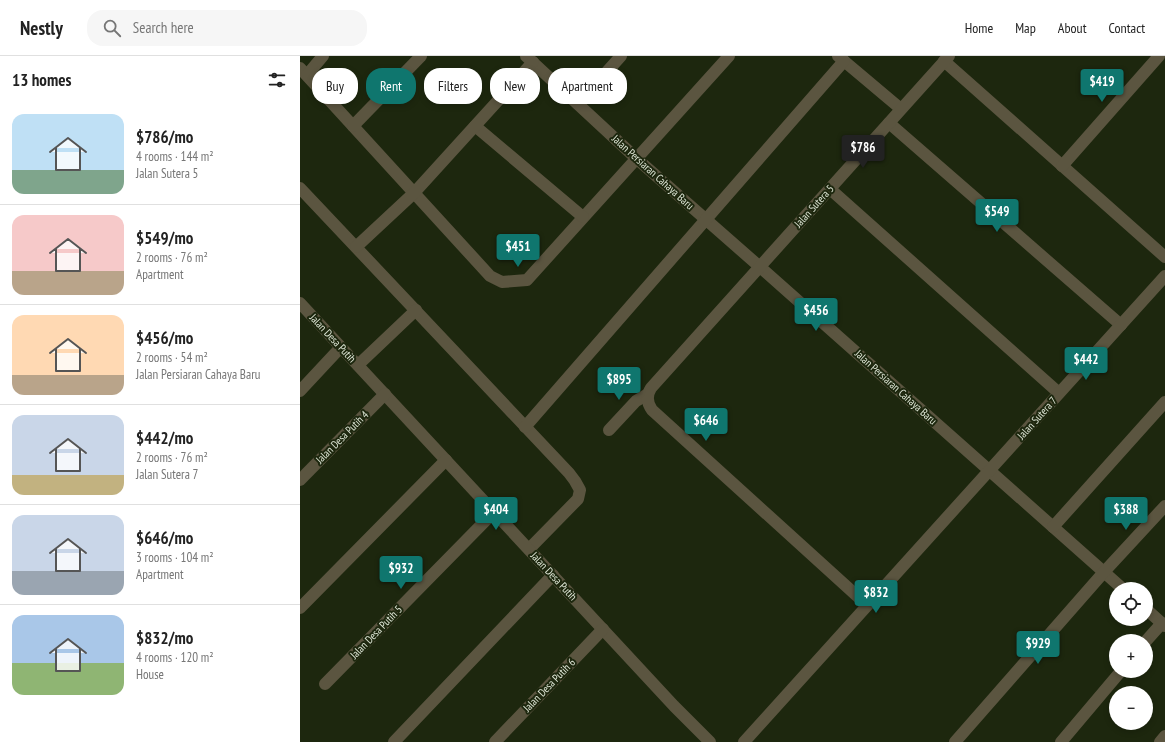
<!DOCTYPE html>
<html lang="en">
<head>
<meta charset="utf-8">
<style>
	:root { --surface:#fff; --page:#f6f6f6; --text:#222; --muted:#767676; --line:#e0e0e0; --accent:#0f766e }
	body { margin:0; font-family:"PT Sans Narrow",sans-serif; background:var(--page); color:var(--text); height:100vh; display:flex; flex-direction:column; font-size:15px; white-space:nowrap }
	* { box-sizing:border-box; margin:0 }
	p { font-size:13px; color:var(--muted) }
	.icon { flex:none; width:22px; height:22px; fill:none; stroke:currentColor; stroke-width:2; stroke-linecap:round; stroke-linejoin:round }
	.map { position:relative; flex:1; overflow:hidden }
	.drawer { display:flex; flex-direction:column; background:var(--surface); width:300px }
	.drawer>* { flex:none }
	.hud { position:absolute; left:12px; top:12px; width:380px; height:36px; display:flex; gap:8px }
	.controls { position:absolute; left:809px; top:526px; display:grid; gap:8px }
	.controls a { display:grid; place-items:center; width:44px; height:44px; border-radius:50%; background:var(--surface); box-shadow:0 2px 6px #0003; font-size:20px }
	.price { position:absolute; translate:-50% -34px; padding:0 9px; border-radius:4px; background:var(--accent); color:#fff; font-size:13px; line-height:26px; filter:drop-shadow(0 1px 2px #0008) }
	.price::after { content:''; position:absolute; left:50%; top:24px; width:12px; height:9px; margin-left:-6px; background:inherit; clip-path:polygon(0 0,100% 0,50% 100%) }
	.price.on { background:#222; color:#fff }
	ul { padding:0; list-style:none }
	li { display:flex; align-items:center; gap:12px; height:100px; padding:0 12px }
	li+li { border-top:1px solid var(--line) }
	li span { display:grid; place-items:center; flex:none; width:112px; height:80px; border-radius:12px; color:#555 }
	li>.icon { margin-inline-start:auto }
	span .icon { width:48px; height:48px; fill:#fffc; stroke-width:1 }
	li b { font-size:17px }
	h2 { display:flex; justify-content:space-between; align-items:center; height:48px; padding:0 12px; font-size:17px }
	.tag { padding:0 14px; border-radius:16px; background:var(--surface); box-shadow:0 2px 6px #0003; font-size:14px; line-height:36px }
	.tag.on { background:var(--accent); color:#fff }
	header { display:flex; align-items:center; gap:24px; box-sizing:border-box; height:56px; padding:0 20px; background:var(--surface); border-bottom:1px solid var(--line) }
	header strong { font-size:19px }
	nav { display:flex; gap:22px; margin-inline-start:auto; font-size:14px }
	.search { width:280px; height:36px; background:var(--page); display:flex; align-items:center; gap:10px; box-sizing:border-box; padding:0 14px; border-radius:16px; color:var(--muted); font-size:15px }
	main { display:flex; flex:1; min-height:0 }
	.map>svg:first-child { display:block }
</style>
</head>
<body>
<header>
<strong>Nestly</strong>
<div class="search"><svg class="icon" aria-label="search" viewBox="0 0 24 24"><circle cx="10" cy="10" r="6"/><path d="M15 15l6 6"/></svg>Search here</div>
<nav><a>Home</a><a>Map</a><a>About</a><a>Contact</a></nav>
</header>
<main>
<section class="drawer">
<h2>13 homes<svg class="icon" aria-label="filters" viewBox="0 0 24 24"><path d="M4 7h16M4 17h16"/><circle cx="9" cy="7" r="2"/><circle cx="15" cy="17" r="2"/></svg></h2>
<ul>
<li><span style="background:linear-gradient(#bfe0f5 70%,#7fa58c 0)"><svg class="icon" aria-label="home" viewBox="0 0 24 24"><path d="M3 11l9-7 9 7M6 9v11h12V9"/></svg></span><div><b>$786/mo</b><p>4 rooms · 144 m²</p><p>Jalan Sutera 5</p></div></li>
<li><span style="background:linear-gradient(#f6c9c9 70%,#b9a48a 0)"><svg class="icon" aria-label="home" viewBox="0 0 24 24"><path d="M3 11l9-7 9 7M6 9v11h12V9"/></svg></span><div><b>$549/mo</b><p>2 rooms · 76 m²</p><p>Apartment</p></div></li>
<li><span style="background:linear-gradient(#ffd9b3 75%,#b9a48a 0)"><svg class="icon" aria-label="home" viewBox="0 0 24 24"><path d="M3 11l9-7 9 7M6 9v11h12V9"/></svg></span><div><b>$456/mo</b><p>2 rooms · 54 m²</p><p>Jalan Persiaran Cahaya Baru</p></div></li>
<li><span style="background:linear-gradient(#c9d6e8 75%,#c2b280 0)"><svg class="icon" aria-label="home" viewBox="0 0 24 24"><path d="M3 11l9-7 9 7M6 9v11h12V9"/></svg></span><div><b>$442/mo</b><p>2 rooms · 76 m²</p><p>Jalan Sutera 7</p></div></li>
<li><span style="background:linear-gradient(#c9d6e8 70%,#9aa5b1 0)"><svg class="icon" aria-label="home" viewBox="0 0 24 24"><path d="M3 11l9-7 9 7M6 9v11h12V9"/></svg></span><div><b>$646/mo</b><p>3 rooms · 104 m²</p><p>Apartment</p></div></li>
<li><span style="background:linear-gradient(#a9c7e8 60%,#8fb573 0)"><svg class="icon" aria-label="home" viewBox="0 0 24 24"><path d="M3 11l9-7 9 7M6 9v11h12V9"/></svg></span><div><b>$832/mo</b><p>4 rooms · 120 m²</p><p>House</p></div></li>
</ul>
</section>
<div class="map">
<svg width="865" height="686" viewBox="0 0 865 686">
	<rect width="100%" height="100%" fill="#1d270e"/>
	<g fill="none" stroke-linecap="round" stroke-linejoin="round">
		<g stroke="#5b5540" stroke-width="12">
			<path d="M226 0 337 103 460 211 823 533"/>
			<path d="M538 0 601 53"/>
			<path d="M644 5 865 201"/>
			<path d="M0 12 190 220 202 226 227 224 429 0"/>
			<path d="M7 19 23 0"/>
			<path d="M278 48 321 0"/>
			<path d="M589 67 821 269"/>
			<path d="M53 70 121 0"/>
			<path d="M175 70 283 161"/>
			<path d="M762 110 859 0"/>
			<path d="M0 132 269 417 275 425 280 434 278 443 229 493"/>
			<path d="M530 133 759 337"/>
			<path d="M56 191 114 137 233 6"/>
			<path d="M0 247 374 650 410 686"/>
			<path d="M58 309 116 254"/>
			<path d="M0 335 41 291"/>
			<path d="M225 371 544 5"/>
			<path d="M309 374 336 345 348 338"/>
			<path d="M0 424 85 338"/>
			<path d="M753 471 865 346"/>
			<path d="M567 549 352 354C347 347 346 340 351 332L649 0"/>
			<path d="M0 552 146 404"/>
			<path d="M846 553 865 570"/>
			<path d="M846 585 862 567"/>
			<path d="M25 628 194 456"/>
			<path d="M94 686 253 519"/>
			<path d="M195 686 303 573"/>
			<path d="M444 686 865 220"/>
			<path d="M655 686 804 516 865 450"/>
			<path d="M761 686 821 615"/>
			<path d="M860 686 865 680"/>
		</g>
	</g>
	<g text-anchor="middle" stroke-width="4" stroke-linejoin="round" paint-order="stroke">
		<g font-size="11" fill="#dee6d6" stroke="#1d270e">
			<text transform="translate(353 116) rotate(42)" y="4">Jalan Persiaran Cahaya Baru</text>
			<text transform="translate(514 150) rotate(-48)" y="4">Jalan Sutera 5</text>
			<text transform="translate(33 282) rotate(47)" y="4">Jalan Desa Putih</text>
			<text transform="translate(596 331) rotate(42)" y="4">Jalan Persiaran Cahaya Baru</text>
			<text transform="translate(737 362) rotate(-48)" y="4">Jalan Sutera 7</text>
			<text transform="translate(42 381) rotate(-45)" y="4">Jalan Desa Putih 4</text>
			<text transform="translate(254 520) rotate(47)" y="4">Jalan Desa Putih</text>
			<text transform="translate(76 576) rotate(-46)" y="4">Jalan Desa Putih 5</text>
			<text transform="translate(249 629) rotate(-46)" y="4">Jalan Desa Putih 6</text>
		</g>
	</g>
</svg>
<div class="controls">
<a><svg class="icon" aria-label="locate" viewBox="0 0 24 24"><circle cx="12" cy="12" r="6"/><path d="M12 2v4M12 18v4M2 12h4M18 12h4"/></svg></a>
<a>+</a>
<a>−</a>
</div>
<b class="price" style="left:802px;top:47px">$419</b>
<b class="price on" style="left:563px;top:113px">$786</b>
<b class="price" style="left:697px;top:177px">$549</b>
<b class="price" style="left:218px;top:212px">$451</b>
<b class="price" style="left:516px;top:276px">$456</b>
<b class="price" style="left:786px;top:325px">$442</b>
<b class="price" style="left:319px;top:345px">$895</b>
<b class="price" style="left:406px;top:386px">$646</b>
<b class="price" style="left:196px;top:475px">$404</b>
<b class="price" style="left:826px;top:475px">$388</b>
<b class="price" style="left:101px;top:534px">$932</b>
<b class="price" style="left:576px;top:558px">$832</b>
<b class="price" style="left:738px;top:609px">$929</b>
<div class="hud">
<a class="tag">Buy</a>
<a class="tag on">Rent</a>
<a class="tag">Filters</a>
<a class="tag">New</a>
<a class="tag">Apartment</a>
</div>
</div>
</main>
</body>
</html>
